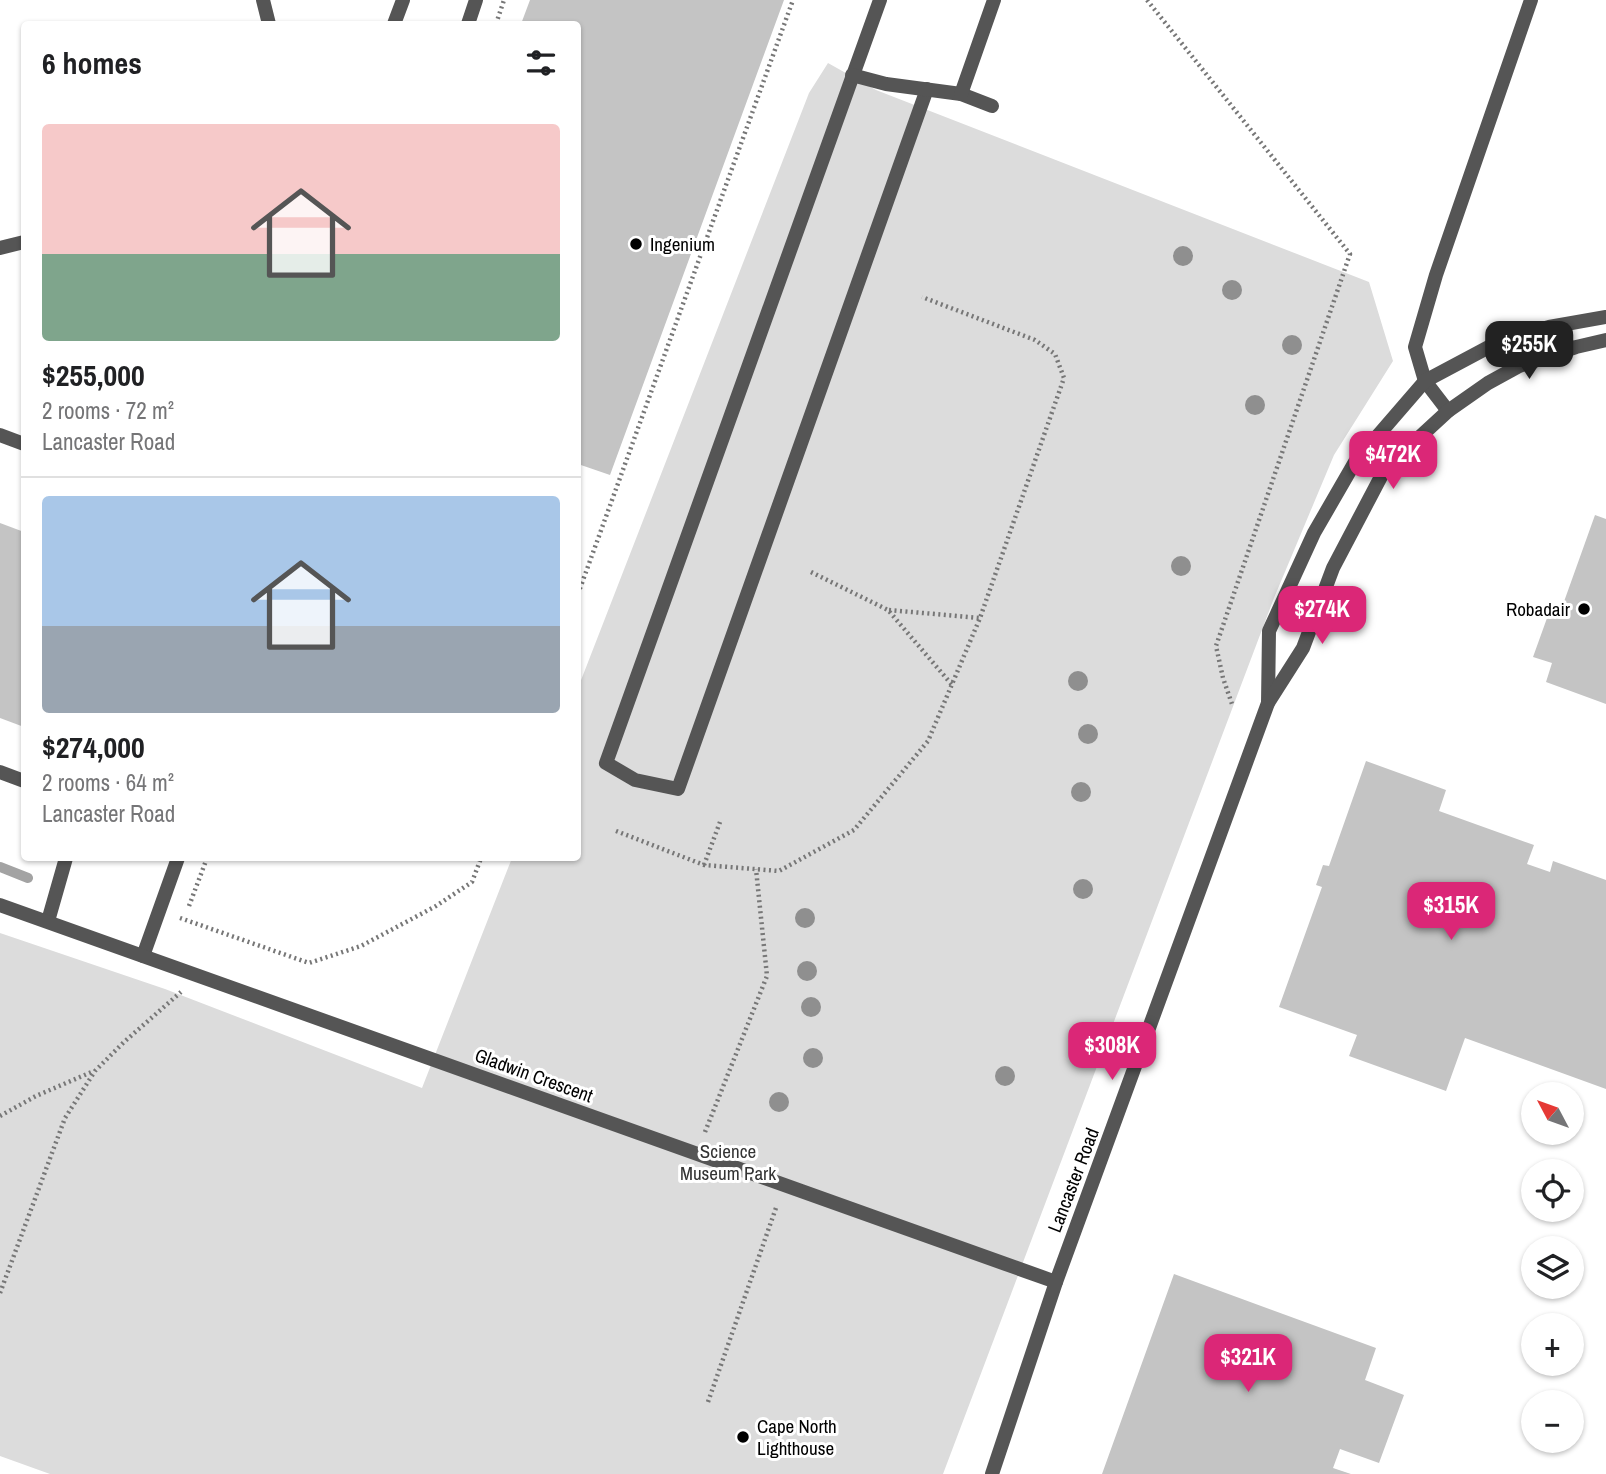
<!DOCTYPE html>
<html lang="en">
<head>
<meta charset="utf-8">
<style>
	:root { --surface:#fff; --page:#f6f6f6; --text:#202124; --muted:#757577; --line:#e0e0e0; --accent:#db2777 }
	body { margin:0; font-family:"Archivo Narrow",sans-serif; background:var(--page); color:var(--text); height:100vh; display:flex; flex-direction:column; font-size:26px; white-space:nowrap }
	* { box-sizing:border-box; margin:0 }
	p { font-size:23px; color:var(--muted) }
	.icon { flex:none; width:38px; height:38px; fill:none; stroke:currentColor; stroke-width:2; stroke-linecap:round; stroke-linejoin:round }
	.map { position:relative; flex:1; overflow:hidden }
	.sheet { position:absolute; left:21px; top:21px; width:560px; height:840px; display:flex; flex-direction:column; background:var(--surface); border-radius:7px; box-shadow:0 2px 5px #0004 }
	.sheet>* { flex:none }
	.needle { width:46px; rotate:311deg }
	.fabs { position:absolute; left:1521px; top:1082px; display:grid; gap:14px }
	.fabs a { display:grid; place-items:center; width:63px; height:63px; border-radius:50%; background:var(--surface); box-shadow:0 2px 5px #0004; font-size:35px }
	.price { position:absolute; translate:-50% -60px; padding:0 16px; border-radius:14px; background:var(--accent); color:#fff; font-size:23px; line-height:46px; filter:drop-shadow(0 2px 4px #0008) }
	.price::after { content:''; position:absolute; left:50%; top:42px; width:21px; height:16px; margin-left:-10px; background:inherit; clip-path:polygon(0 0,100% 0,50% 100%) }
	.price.on { background:#222; color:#fff }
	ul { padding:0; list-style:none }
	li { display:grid; align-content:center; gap:14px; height:371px; padding:0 21px }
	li+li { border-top:2px solid var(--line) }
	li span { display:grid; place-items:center; height:217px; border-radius:7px; color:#555 }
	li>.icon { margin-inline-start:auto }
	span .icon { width:126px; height:126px; fill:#fffc; stroke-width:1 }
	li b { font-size:30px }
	h2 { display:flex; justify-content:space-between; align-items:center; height:84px; padding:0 21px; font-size:30px }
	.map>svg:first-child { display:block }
</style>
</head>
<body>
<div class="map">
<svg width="1606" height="1474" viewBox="0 0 1606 1474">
	<rect width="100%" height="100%" fill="#fff"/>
	<path fill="#dcdcdc" d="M828 63 876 90 1369 282 1393 361 1334 455 1274 598 943 1474H50L0 1456V933L165 989 422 1088 512 858H578V688L809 93Z"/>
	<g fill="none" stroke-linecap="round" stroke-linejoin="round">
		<path stroke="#a3a3a3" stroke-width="10" d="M0 867 28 878"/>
	</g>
	<g fill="#c4c4c4">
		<path d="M530 0H784L610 475 578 464V24H521Z"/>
		<path d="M1595 515 1606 519V704L1546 682 1552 663 1533 657 1551 607 1561 610Z"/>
		<path d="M0 523 24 532V727L0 718Z"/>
		<path d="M1366 761 1446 790 1439 811 1534 845 1527 864 1550 872 1553 861 1606 880V1089L1465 1038 1446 1091 1349 1056 1357 1035 1279 1007 1322 887 1316 885 1323 865 1329 866Z"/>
		<path d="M1174 1274 1376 1348 1365 1380 1404 1395 1379 1463 1340 1449 1333 1468 1351 1474H1102Z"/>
	</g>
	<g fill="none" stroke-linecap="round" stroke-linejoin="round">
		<g stroke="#777" stroke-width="4.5" stroke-dasharray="2 3.5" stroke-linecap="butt">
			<path d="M1147 0 1350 254 1216 646 1223 678 1233 707"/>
			<path d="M496 24 504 0"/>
			<path d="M811 572 888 610 953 686"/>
			<path d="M578 594 793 0"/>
			<path d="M889 610 980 618"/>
			<path d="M616 831 704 865 779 871 854 830 928 741 980 618 1064 378 1055 354 1035 340 922 297"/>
			<path d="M704 865 720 822"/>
			<path d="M189 906 207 858"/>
			<path d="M180 918 309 963 361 946 436 906 472 882 481 858"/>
			<path d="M0 1116 36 1096 94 1071"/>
			<path d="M705 1132 767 976 756 869"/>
			<path d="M0 1293 65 1118 95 1071 124 1042 181 992"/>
			<path d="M708 1402 777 1205"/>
		</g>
		<g stroke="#555" stroke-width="14">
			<path d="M263 0 269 24"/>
			<path d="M880 0 606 763 635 780 678 789 927 89"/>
			<path d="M394 24 403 0"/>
			<path d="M468 24 476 0"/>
			<path d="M852 75 886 84 961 94 992 106"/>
			<path d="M961 94 994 0"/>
			<path d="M0 248 24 242"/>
			<path d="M1448 411 1425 381 1415 347 1436 275 1531 0"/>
			<path d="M0 435 24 444"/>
			<path d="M0 772 24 781"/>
			<path d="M48 921 66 858"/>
			<path d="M143 956 178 858"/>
		</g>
		<path stroke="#555" stroke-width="14" d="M0 905 1056 1282"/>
		<g stroke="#555" stroke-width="14">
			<path d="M1268 703 1269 631 1314 533 1355 462 1425 381 1502 340 1549 327 1606 317"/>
			<path d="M992 1474 1056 1282 1268 703 1303 648 1333 568 1385 469 1448 411 1488 383 1519 366 1576 347 1606 340"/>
		</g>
	</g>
	<g fill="#8f8f8f">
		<circle cx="1183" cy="256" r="10"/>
		<circle cx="1232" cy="290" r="10"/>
		<circle cx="1292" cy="345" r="10"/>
		<circle cx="1255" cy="405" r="10"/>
		<circle cx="1181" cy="566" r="10"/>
		<circle cx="1078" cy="681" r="10"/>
		<circle cx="1088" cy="734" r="10"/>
		<circle cx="1081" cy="792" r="10"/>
		<circle cx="1083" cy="889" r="10"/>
		<circle cx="805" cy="918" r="10"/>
		<circle cx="807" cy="971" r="10"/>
		<circle cx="811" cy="1007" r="10"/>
		<circle cx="813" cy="1058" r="10"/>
		<circle cx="1005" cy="1076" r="10"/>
		<circle cx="779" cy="1102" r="10"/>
	</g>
	<g fill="#000" stroke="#fff" stroke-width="2.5">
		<circle cx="636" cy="244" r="7"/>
		<circle cx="1584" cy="609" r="7"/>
		<circle cx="743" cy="1437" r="7"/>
	</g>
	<g text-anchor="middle" stroke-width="6" stroke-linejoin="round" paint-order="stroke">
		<g font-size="19" fill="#000" stroke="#fff" text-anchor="start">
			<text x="650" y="251">Ingenium</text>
			<text x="1570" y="616" text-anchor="end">Robadair</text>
			<text x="757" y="1433">Cape North<tspan x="757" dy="22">Lighthouse</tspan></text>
		</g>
		<g font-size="19" fill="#000" stroke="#fff">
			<text transform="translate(534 1075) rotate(20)" y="7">Gladwin Crescent</text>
			<text transform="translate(1073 1180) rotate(-69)" y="7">Lancaster Road</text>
		</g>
		<g font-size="19" fill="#333" stroke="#fff">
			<text x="728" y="1158">Science<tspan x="728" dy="22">Museum Park</tspan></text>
		</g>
	</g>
</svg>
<div class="fabs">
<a><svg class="needle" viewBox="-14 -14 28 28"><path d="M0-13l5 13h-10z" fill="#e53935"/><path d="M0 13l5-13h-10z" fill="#757577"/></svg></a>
<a><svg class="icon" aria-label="locate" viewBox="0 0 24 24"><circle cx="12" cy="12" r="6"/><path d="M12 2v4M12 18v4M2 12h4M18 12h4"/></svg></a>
<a><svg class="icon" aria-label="layers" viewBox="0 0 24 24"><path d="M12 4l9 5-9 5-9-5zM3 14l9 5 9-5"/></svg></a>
<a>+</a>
<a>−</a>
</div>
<b class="price on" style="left:1529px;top:381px">$255K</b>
<b class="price" style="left:1393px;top:491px">$472K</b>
<b class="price" style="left:1322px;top:646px">$274K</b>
<b class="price" style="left:1451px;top:942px">$315K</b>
<b class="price" style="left:1112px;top:1082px">$308K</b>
<b class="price" style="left:1248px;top:1394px">$321K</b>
<section class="sheet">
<h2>6 homes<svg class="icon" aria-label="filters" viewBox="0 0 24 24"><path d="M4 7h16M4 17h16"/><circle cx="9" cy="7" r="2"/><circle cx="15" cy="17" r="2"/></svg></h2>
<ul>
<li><span style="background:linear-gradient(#f6c9c9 60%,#7fa58c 0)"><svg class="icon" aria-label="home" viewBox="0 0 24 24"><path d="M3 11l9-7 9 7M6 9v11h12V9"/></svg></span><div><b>$255,000</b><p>2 rooms · 72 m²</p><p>Lancaster Road</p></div></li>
<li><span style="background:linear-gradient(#a9c7e8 60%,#9aa5b1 0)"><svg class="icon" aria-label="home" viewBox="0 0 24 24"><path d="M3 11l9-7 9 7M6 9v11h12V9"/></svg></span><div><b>$274,000</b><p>2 rooms · 64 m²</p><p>Lancaster Road</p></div></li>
</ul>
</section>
</div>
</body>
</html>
